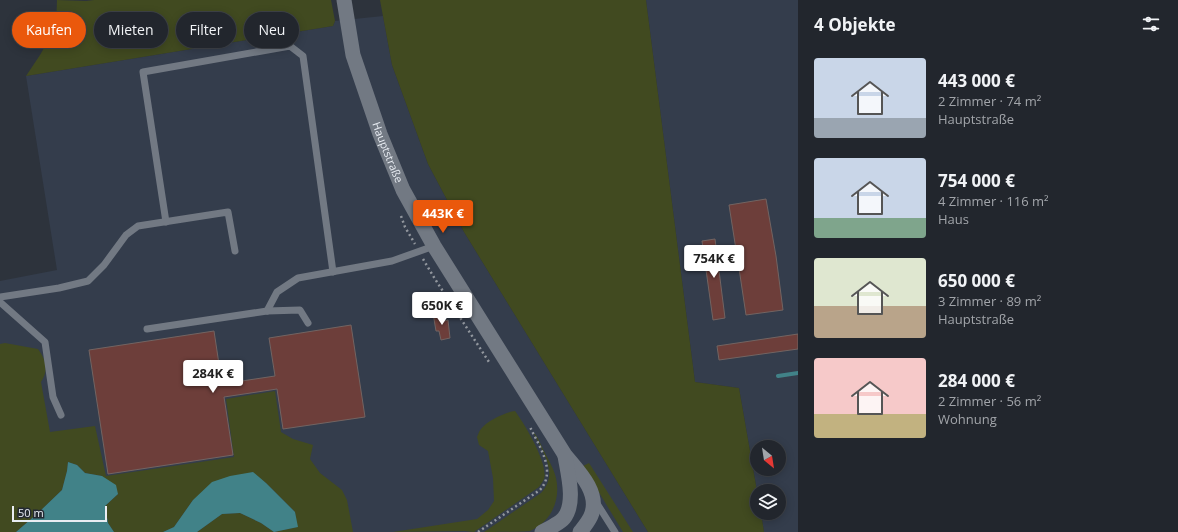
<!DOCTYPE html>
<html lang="de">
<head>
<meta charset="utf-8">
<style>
	:root { --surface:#22262d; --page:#2e3239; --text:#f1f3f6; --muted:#a2a5aa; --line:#3f4349; --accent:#ea580c }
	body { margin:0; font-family:"Open Sans",sans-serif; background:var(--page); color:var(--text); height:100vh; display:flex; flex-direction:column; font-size:15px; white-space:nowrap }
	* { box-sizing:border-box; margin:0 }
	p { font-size:13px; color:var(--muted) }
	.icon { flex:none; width:22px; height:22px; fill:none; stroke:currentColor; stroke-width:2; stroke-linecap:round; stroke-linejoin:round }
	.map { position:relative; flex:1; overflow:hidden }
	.sheet { display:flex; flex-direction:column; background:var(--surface); width:380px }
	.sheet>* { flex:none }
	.guide { position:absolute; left:12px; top:12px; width:380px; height:36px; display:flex; gap:8px }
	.needle { width:26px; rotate:150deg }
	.fabs { position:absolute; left:750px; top:440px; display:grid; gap:8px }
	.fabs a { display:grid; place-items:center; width:36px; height:36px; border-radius:50%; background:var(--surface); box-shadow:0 2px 10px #0003,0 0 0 1px var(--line); font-size:20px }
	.scale { position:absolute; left:12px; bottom:10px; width:95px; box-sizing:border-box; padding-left:4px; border:2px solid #e9edf3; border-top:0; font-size:11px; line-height:14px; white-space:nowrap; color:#e9edf3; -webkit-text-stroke:3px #232932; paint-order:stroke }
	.price { position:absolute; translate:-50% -34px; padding:0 9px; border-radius:4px; background:#fff; color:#222; font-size:13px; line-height:26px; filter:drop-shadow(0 1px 2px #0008) }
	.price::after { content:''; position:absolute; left:50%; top:24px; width:12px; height:9px; margin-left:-6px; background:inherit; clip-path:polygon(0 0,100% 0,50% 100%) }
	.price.current { background:var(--accent); color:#fff }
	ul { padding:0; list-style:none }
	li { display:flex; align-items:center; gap:12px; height:100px; padding:0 16px }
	li span { display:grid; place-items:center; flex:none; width:112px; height:80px; border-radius:4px; color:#555 }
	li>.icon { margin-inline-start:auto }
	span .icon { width:48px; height:48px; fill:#fffc; stroke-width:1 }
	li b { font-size:17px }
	h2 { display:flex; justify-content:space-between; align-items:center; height:48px; padding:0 16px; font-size:17px }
	.pill { padding:0 14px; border-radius:18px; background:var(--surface); box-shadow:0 2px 10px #0003,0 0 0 1px var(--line); font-size:14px; line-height:36px }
	.pill.current { background:var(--accent); color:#fff }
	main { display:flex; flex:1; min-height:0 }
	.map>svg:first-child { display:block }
</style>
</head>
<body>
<main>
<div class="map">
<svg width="798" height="532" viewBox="0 0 798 532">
	<rect width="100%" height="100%" fill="#2d333c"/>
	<g fill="#343d4c" fill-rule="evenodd">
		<path d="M646 0H798V532H764L761 513H779V491H757L739 388 695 382ZM757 447H779V469H757Z"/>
		<path d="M383 16 392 65 428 164 464 232 648 532H0V281L57 270 26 76 333 26 335 21Z"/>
	</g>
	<g fill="#414a20">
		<path d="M57 0 86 1 94 0H331L335 21 333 26 26 76 40 55 56 27Z"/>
		<path d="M380 0H646L695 382 739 388 757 491V513H761L764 532H648L464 232 428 164 392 65Z"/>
		<path d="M5 343 38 349C46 360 49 370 41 382L50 432 95 426 106 476 234 457 226 399 275 391 281 432 293 439 313 445 310 459 320 473 342 490 347 500 353 532H274L297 527 295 512 266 483 252 472 193 500 174 527 163 532H114L108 523 105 506 118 494 102 476 85 473 77 465 68 462 67 471 62 490 38 513 16 532H0V344Z"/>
		<path d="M515 411C524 423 549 464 544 479 543 481 541 484 539 487L474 532 465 531 393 532 477 519 488 510 494 501 493 478 488 451 479 445 477 437C478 435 479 431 481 429 487 421 506 412 515 411Z"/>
		<path d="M533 432C538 436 541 446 545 453 549 461 554 469 556 478 561 500 551 522 530 531 524 532 493 532 484 532L541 493C559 474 543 452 533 432Z"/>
		<path d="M589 463 633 532H623L583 466Z"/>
		<path d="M240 513 261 523 274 532H197L222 514Z"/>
	</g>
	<g fill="#418288">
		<path d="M68 462 77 465 85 473 102 476 116 485 118 494 105 506 108 523 114 532H16L38 513 62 490 67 471Z"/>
		<path d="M253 472 266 483 295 512 298 527 274 532 261 523 240 513 222 514 197 532H163L174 527 193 500 212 482 230 476Z"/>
	</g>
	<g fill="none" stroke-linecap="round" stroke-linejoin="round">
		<path stroke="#418288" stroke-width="4" d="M778 376 798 373"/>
	</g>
	<g fill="#6d3e3a" stroke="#726462">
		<path d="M766 199 776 256 783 310 746 315 740 275 729 205Z"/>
		<path d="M715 239 725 318 713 320 702 241Z"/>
		<path d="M443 312 444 321 448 320 450 338 441 340 439 331H436L433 313Z"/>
		<path d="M351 325 365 417 283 429 277 389 224 397 233 455 108 474 89 350 214 331 222 384 275 376 269 338Z"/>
		<path d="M798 334V349L719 360 717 346Z"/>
	</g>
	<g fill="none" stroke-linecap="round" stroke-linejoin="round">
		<g stroke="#92979e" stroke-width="2.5" stroke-dasharray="2 3" stroke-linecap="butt">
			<path d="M401 216 405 227 415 244"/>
			<path d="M423 259 435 279 489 362"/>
			<path d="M478 532 540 490C557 471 539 446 530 427"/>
		</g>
		<g stroke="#727983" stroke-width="7">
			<path d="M166 222 143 72 290 46 303 56 333 272"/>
			<path d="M0 297 59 288 88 281 104 265 126 235 138 226 228 212 235 251"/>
			<path d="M0 302 45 342 53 397 61 415"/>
			<path d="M267 311 277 292 298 278 392 261 434 246"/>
			<path d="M147 329 267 311 300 310 308 323"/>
			<path d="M596 502 615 532"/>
		</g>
		<g stroke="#727983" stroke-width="15">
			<path id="s1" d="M344 0 353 55 380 134 403 190 434 246 565 455C578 471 599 491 592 513 590 520 584 527 580 532"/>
			<path d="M542 532C548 529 560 523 564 518 576 503 568 474 565 456"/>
		</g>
	</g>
	<g text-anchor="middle" stroke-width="3.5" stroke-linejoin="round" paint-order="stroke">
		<g font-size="11" fill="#e9edf3" stroke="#232932">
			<text dy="4" stroke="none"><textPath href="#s1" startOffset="159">Hauptstraße</textPath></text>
		</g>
	</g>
</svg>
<div class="fabs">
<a><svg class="needle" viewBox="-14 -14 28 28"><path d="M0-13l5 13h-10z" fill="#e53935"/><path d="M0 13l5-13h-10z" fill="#a2a5aa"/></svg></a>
<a><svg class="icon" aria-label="layers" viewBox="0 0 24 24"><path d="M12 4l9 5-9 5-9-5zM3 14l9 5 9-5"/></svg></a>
</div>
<div class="scale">50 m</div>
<b class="price current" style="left:443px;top:234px">443K €</b>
<b class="price" style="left:714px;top:279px">754K €</b>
<b class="price" style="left:442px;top:326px">650K €</b>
<b class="price" style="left:213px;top:394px">284K €</b>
<div class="guide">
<a class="pill current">Kaufen</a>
<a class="pill">Mieten</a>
<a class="pill">Filter</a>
<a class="pill">Neu</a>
</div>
</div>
<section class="sheet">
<h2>4 Objekte<svg class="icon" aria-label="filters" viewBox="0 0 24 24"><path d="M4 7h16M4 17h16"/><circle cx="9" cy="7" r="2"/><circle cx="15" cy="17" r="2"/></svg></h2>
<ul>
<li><span style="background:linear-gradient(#c9d6e8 75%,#9aa5b1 0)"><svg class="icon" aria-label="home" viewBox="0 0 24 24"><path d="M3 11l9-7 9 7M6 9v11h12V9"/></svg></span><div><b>443 000 €</b><p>2 Zimmer · 74 m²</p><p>Hauptstraße</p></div></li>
<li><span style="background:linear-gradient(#c9d6e8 75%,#7fa58c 0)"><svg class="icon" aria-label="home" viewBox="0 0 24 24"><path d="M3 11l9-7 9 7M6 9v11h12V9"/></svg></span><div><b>754 000 €</b><p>4 Zimmer · 116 m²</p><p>Haus</p></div></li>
<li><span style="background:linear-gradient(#dfe7d0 60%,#b9a48a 0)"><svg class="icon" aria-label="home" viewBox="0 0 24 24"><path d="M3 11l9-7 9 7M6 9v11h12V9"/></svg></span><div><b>650 000 €</b><p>3 Zimmer · 89 m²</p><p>Hauptstraße</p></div></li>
<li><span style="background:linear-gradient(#f6c9c9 70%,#c2b280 0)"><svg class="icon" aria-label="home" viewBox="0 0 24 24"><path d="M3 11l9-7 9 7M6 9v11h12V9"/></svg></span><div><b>284 000 €</b><p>2 Zimmer · 56 m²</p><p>Wohnung</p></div></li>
</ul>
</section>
</main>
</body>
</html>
